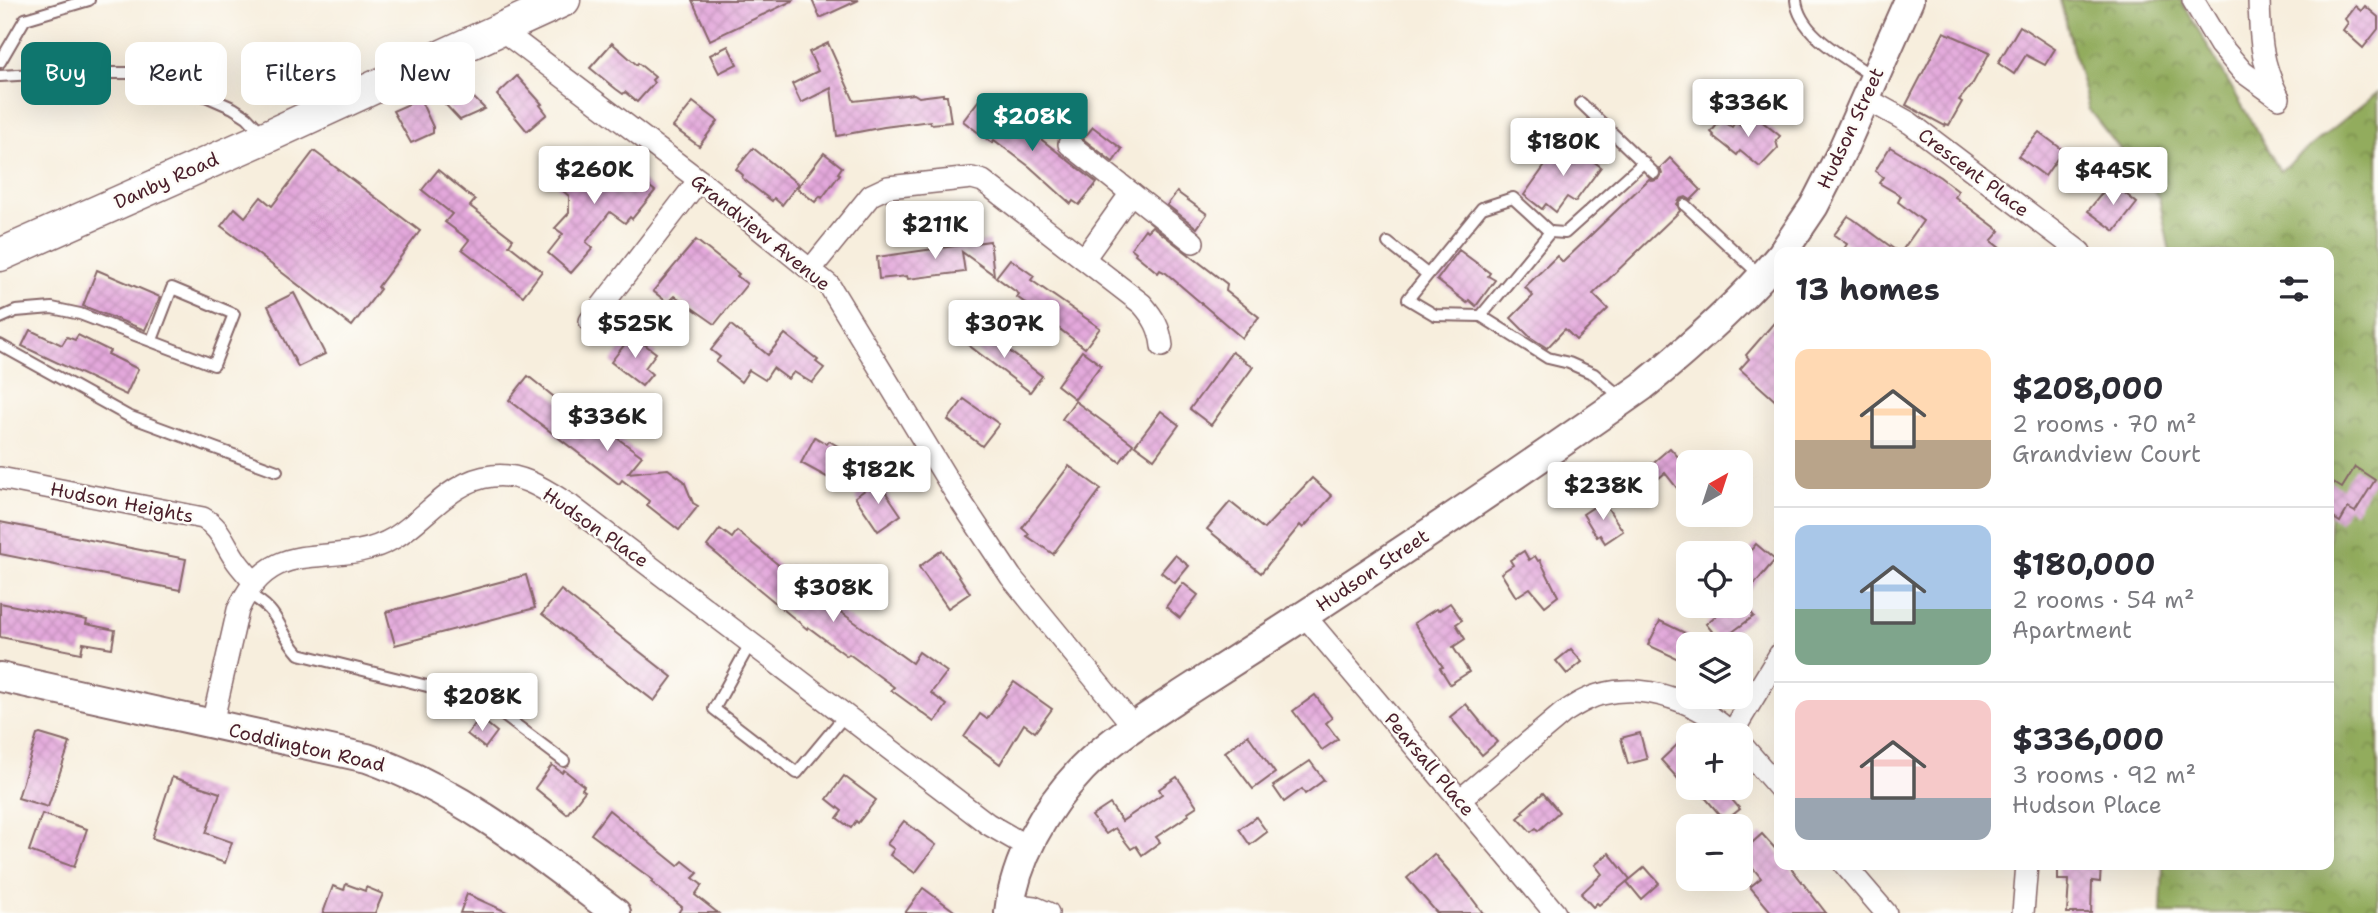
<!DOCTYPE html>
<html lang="en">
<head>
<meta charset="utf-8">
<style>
	:root { --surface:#fff; --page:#f2f2f3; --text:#2b2b33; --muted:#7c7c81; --line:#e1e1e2; --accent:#0f766e }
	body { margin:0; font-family:"Shantell Sans",sans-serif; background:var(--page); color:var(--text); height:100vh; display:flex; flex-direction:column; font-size:26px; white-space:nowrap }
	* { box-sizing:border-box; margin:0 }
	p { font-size:23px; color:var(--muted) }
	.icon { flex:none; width:38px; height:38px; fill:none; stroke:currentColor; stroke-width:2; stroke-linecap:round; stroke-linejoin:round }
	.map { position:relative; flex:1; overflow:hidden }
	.sheet { position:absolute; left:1774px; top:247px; width:560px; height:623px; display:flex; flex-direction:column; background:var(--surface); border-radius:14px; box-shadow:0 7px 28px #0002 }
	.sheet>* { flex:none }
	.top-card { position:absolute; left:21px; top:42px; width:665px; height:63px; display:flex; gap:14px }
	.needle { width:46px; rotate:39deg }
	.controls { position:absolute; left:1676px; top:450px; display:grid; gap:14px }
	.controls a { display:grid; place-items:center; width:77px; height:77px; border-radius:14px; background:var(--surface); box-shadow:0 7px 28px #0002; font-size:35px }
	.price { position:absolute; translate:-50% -60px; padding:0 16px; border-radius:7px; background:#fff; color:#222; font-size:23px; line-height:46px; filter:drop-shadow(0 2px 4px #0008) }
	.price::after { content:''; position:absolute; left:50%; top:42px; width:21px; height:16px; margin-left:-10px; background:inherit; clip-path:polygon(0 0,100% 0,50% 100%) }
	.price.on { background:var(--accent); color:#fff }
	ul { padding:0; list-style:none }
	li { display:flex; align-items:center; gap:21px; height:175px; padding:0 21px }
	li+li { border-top:2px solid var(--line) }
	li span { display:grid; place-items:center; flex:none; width:196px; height:140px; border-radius:14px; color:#555 }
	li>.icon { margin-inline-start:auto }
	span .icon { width:84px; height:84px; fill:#fffc; stroke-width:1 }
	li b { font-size:30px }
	h2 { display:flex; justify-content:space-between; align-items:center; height:84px; padding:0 21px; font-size:30px }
	.tag { padding:0 24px; border-radius:14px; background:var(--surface); box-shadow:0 7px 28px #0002; font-size:24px; line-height:63px }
	.tag.on { background:var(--accent); color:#fff }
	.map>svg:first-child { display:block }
</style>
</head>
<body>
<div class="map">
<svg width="2378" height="913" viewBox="0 0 2378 913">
	<defs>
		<pattern id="forest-crowns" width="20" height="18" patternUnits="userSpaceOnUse" patternTransform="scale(1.75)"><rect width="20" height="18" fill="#92ac5d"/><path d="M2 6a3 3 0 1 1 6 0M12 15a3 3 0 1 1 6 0" fill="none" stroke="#798b4d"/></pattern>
		<pattern id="building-cross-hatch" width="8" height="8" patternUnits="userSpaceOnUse" patternTransform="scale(1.75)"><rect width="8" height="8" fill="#e3a8db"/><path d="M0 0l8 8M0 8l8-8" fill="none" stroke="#c490bc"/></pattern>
	</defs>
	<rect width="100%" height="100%" fill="#fdfcf7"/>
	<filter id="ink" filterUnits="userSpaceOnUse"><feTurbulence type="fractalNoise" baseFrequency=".0143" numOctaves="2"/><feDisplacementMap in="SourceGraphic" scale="14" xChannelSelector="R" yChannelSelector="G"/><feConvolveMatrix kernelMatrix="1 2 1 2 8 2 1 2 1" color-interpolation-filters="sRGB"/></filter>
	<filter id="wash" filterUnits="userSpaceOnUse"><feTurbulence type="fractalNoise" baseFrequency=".00686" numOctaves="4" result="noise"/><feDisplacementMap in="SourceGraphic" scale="28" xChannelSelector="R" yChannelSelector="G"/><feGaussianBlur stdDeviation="1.57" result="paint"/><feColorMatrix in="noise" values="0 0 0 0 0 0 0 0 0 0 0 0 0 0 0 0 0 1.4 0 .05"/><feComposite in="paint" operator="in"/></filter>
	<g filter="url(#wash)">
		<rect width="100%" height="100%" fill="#f7eedd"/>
		<path fill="url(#forest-crowns)" stroke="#6e6644" stroke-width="2" d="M2060 0H2181L2280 171 2378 92V913H2161L2163 865 2329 864V252H2170L2159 198 2089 110Z"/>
		<g id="blocks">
			<g fill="url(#building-cross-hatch)">
				<path d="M692 0H794L710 40Z"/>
				<path d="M812 0H859L820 18Z"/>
				<path d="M2355 6 2361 11 2365 6 2378 17V29L2363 48 2343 30 2348 23 2345 19Z"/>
				<path d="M2020 26 2055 49 2045 65 2026 55 2014 74 1998 63Z"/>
				<path d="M1944 32 1990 52 1973 83 1959 100 1962 102 1949 125 1946 124 1945 126 1906 105Z"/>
				<path d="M612 43 637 65 638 63 655 77 652 80 654 83 637 102 625 92 623 94 616 89 590 68Z"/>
				<path d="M828 43 854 101 914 94 919 97 943 94V96H947L951 122 931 124 930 121 884 127 837 136 831 88 801 103 792 84 818 71 809 52Z"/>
				<path d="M728 46 737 64 719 73 710 55Z"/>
				<path d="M517 76 542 104 540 105 547 114 527 131 497 95Z"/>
				<path d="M460 88 464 92 466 90 485 109 460 120 444 103Z"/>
				<path d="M420 99 433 127V133L411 143 393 111Z"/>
				<path d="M979 100 1013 126 1019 122 1097 183 1079 205 1073 201 1071 204 1030 167 994 140 992 143 963 121Z"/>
				<path d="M693 102 718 121 699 146 673 127Z"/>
				<path d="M1754 115 1780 136 1776 141 1778 148 1760 167 1740 151 1737 155 1713 136 1714 135 1711 132 1721 120 1732 127 1736 121 1741 125 1747 118 1750 120Z"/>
				<path d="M1093 127 1122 149 1113 162 1083 139Z"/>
				<path d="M2039 132 2063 150 2045 176 2018 156Z"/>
				<path d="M1564 139 1601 167 1575 202 1567 197 1556 212 1546 204 1542 209 1524 195Z"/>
				<path d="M1890 147 1940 177 1958 191 1955 197 2000 231 1991 241 2005 252H1901L1923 221 1898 202 1901 196 1879 183 1883 177 1875 171Z"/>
				<path d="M753 148 798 184 782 205 774 198 772 201 742 178 743 175 736 169Z"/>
				<path d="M585 149 629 183 635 175 655 191 632 219 630 217 625 223 610 212 586 242 593 248 571 273 548 253 563 234 555 228 569 213V196L557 186Z"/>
				<path d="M314 151 420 231 378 287 380 289 352 326 221 226 235 208 245 217 261 197 272 206Z"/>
				<path d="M824 153 842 167 838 173 840 174 822 198 820 196 815 202 797 188Z"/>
				<path d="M1670 158 1701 190 1691 200 1686 197 1680 199 1677 204 1680 211 1593 294 1608 309 1576 340 1565 329 1547 348 1530 337 1511 318 1533 296 1525 287 1557 256 1563 262 1649 179 1653 181 1659 179 1662 174 1660 168Z"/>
				<path d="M438 170 475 200 470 206 513 239 509 245 542 271 523 296 462 249 469 240 445 222 452 214 422 190Z"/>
				<path d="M2111 182 2137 203 2115 231 2088 211Z"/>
				<path d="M1177 192 1207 214 1197 228 1167 205Z"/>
				<path d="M1848 216 1853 219 1898 252H1842L1847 244 1834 235Z"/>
				<path d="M1152 226 1227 284 1226 291 1259 317 1242 338 1166 273 1160 270 1158 273 1135 254 1136 252 1131 248 1145 229 1147 231Z"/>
				<path d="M696 240 739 274 737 276 747 284 715 324 675 296 668 303 653 291Z"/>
				<path d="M990 241 994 275 962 252 965 272 908 279 907 276 879 279 877 257Z"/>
				<path d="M1459 250 1490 273 1488 276 1495 280 1476 306 1469 300 1467 303 1437 280Z"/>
				<path d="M1010 259 1034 276 1031 280 1100 328 1085 348 1017 297 1019 294 996 277Z"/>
				<path d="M97 270 160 297 145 330 83 306Z"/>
				<path d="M294 293 325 354 298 367 268 306Z"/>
				<path d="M1780 316V405L1740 369 1749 359 1746 355Z"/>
				<path d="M731 325 768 355 785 334 818 360 816 362 824 368 812 383 794 372 788 379 773 368 765 380 749 370 741 382 716 362 720 357 711 350Z"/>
				<path d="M979 328 1042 376 1030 392 967 344Z"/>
				<path d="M30 330 62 345 67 337 75 340 78 335 110 351 108 354 138 369 126 395 22 346Z"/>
				<path d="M632 335 656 353 645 368 652 374 642 386 611 362Z"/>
				<path d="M1082 351 1101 365 1075 399 1057 385Z"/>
				<path d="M1232 352 1253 367 1211 425 1190 409Z"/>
				<path d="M528 376 589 425 592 420 642 456 628 473 668 469 684 481 693 503 698 506 679 530 647 505 649 501 622 480 619 484 509 400Z"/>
				<path d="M964 399 999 424 982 446 948 420Z"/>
				<path d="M1075 401 1133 444 1120 462 1062 419Z"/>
				<path d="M1161 411 1179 425 1154 459 1135 445Z"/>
				<path d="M815 437 827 444 829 441 843 449 841 452 846 455 832 480 801 463Z"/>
				<path d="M1670 448 1689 469V478L1677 488 1665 473 1659 478 1649 466Z"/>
				<path d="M1069 466 1101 489 1053 554 1027 536 1029 534 1022 528Z"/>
				<path d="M2355 467 2375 480 2355 512 2348 508 2340 522 2329 515V480L2342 488Z"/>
				<path d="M1312 478 1332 496 1303 528 1300 525 1261 573 1207 529 1230 502 1264 529Z"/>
				<path d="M878 481 901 515 878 531 855 497Z"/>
				<path d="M1603 501 1623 531 1605 543 1600 535 1597 537 1583 514Z"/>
				<path d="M0 522 186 559 180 590 0 554Z"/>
				<path d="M720 529 732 538 737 531 786 571 790 565 813 584 811 587 828 603 912 663 919 652 947 672 931 693 947 705 935 722 891 690 894 687 849 654 847 656 808 627 807 629 707 546Z"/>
				<path d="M1756 544 1775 560 1741 600V562Z"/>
				<path d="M942 550 970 593 948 608 919 567Z"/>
				<path d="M1524 551 1529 560 1535 556 1538 561 1540 560 1558 596 1545 606 1530 588 1516 597 1501 573 1513 565 1510 560Z"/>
				<path d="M1175 555 1189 566 1175 583 1161 572Z"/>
				<path d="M526 575 535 608 395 645 386 612Z"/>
				<path d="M1183 583 1198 595 1180 618 1166 607Z"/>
				<path d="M561 590 672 677 654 701 542 614Z"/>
				<path d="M0 603 87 620 86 624 115 630 112 648 83 643 81 653 0 637Z"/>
				<path d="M1450 603 1462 620 1456 624 1465 639 1453 647 1469 672 1450 684 1440 668 1443 667 1414 623 1436 609 1438 611Z"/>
				<path d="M1713 606H1745L1754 616 1720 641 1706 624 1719 613Z"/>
				<path d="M1660 621 1689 635V664L1648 645Z"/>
				<path d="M1571 649 1582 662 1567 674 1556 661Z"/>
				<path d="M1014 682 1052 709 1035 732 1024 724 1000 764 964 737 980 714 987 719Z"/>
				<path d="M1315 695 1332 718 1326 723 1338 739 1322 750 1293 711Z"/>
				<path d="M1466 704 1497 742 1482 755 1450 717Z"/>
				<path d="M480 718 497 732 485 748 467 734Z"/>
				<path d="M1640 733 1647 759 1628 764 1621 738Z"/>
				<path d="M40 734 70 743 48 807 18 798 37 735Z"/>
				<path d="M1248 735 1275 773 1253 789 1225 752Z"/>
				<path d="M1679 743 1689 754V791L1661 760Z"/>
				<path d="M1310 761 1324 780 1305 794 1302 789 1284 802 1273 786Z"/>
				<path d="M552 765 562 773 564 770 584 786 582 789 585 791 567 814 535 788Z"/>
				<path d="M844 776 876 800 858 823 856 821 851 828 837 818 842 811 827 799Z"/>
				<path d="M172 777 220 793 206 833 232 842 225 863 152 838Z"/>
				<path d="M1177 777 1197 806 1188 812 1189 815 1156 837 1160 842 1142 855 1136 846 1131 849 1115 828 1106 834 1092 816 1110 804 1122 821 1162 794 1159 789Z"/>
				<path d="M1697 788H1722L1740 809 1725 821Z"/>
				<path d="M1543 793 1559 812 1538 831 1536 828 1531 832 1518 818 1524 813 1522 811Z"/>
				<path d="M609 810 678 866 683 861 698 873 693 878 702 885 695 895 718 913H678L682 907 651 882 653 880 591 834Z"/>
				<path d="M42 814 87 829 74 867 29 851Z"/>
				<path d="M1256 817 1267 832 1250 845 1239 829Z"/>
				<path d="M904 821 936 845 915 873 890 855 894 849 887 844Z"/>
				<path d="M1762 834 1780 854V864H1788L1826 913H1772L1750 887 1761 878 1745 858 1748 856 1744 850Z"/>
				<path d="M1609 853 1630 879 1599 905 1597 903 1593 907 1581 894 1602 874 1595 865Z"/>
				<path d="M1434 854 1464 888 1483 913H1437L1407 878Z"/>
				<path d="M2058 864H2101L2100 882 2092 881 2091 913H2067L2069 880H2058Z"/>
				<path d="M1645 867 1659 883 1641 899 1627 882Z"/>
				<path d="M346 884 365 891 366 887 383 894 375 913H323L333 886 344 890Z"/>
				<path d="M923 888 957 913H905Z"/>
				<path d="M467 894 509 913H460Z"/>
			</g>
		</g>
	</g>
	<g filter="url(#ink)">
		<use href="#blocks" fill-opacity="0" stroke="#876769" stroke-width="2"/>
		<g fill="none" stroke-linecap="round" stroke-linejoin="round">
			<defs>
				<g id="service">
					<path d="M1796 0C1799 35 1847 58 1873 77"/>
					<path d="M0 62 25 19 89 0"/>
					<path d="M0 76 52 73H129L201 94 233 108 247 117 264 135"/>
					<path d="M1581 103 1654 173"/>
					<path d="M1685 205 1760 275"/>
					<path d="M1388 243 1427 274"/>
					<path d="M1481 316 1435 315 1408 299 1482 208 1513 198 1550 232"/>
					<path d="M0 318 16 311 52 308 80 314 214 365 234 314 172 288 152 340"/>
					<path d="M0 345 128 416 277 471"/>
					<path d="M1623 399 1594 374 1569 363 1548 358 1481 316 1550 232 1565 233 1644 162"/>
					<path d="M246 593C282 611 275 627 299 654L483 700 564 761"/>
					<path d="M751 642 714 709 797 773 846 714"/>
				</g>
				<g id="minor">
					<path d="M2193 0 2220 45 2243 72 2279 98"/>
					<path d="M2259 0C2260 37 2261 63 2278 96"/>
					<path d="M500 29 699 180 829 285 956 494 1011 577 1134 727"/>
					<path d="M1865 98 1910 123 2080 252"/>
					<path d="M1069 144 1193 242"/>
					<path d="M1084 259 1131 193"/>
					<path d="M811 269 871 195 888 187 972 178 983 181 1142 304C1154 318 1160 328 1162 346"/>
					<path d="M590 321 699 180"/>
					<path d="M0 478 203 518C220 527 224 543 235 559 240 567 248 575 254 582"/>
					<path d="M1304 615 1555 913"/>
					<path d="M212 724 238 610C274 529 335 573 394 538 427 518 451 480 492 476 522 472 547 491 571 506L988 824 1028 847"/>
					<path d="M1732 733 1780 654"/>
					<path d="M1741 744 1780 789"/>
					<path d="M1461 799 1563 713C1576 705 1588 697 1602 694 1648 683 1701 703 1733 735"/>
					<path d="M1844 864 1886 913"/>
					<path d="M1010 904 1034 907 1048 913"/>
					<path d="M2023 913 2027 864"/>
				</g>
				<g id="tertiary">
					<path d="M1783 252 1814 206 1842 151 1909 0"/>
					<path d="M0 677 367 758C461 791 538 854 616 913"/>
					<path d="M1009 913C1015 859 1045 808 1082 769 1112 739 1149 716 1184 693 1220 670 1255 647 1291 624 1409 547 1527 468 1643 386 1692 346 1738 305 1780 256"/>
				</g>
				<path id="secondary" d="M0 255 266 137 564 0"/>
			</defs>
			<use href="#service" stroke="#876769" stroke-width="14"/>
			<use href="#minor" stroke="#876769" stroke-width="24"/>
			<use href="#tertiary" stroke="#876769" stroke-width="32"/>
			<use href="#secondary" stroke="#876769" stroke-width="35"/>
			<use href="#service" stroke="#fff" stroke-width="10"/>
			<use href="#minor" stroke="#fff" stroke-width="21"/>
			<use href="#tertiary" stroke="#fff" stroke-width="28"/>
			<use href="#secondary" stroke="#fff" stroke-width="32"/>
		</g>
	</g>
	<g text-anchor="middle" stroke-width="5" stroke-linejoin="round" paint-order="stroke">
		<g font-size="19" fill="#4a1f2b" stroke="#fdfcf7">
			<text transform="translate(1850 128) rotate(-65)" y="7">Hudson Street</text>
			<text transform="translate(1974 172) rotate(37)" y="7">Crescent Place</text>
			<text transform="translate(166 180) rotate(-24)" y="7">Danby Road</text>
			<text transform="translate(761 232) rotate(39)" y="7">Grandview Avenue</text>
			<text transform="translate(122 502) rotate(11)" y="7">Hudson Heights</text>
			<text transform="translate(596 527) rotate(35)" y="7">Hudson Place</text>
			<text transform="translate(1372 570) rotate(-34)" y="7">Hudson Street</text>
			<text transform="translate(307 747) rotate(13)" y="7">Coddington Road</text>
			<text transform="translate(1430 764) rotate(50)" y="7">Pearsall Place</text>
		</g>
	</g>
</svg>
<div class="controls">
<a><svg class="needle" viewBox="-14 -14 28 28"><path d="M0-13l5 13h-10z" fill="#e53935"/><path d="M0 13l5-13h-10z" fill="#7c7c81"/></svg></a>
<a><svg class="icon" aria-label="locate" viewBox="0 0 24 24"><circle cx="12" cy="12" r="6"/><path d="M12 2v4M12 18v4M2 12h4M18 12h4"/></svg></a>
<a><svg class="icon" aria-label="layers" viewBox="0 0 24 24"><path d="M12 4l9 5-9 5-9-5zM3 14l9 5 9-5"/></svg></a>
<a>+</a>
<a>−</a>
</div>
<b class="price" style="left:1748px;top:139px">$336K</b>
<b class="price on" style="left:1032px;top:153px">$208K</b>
<b class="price" style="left:1563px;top:178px">$180K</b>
<b class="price" style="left:594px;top:206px">$260K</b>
<b class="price" style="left:2113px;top:207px">$445K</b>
<b class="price" style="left:935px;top:261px">$211K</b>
<b class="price" style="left:635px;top:360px">$525K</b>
<b class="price" style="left:1004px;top:360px">$307K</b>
<b class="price" style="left:607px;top:453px">$336K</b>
<b class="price" style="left:878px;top:506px">$182K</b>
<b class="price" style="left:1603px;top:522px">$238K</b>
<b class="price" style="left:833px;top:624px">$308K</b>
<b class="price" style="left:482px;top:733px">$208K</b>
<div class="top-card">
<a class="tag on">Buy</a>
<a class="tag">Rent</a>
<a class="tag">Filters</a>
<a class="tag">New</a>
</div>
<section class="sheet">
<h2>13 homes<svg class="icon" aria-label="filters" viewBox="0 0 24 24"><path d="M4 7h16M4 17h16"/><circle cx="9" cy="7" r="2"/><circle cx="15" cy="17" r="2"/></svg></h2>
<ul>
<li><span style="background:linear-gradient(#ffd9b3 65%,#b9a48a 0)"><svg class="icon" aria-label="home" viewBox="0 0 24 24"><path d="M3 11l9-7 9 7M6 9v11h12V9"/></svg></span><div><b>$208,000</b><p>2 rooms · 70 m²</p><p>Grandview Court</p></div></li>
<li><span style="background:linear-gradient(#a9c7e8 60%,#7fa58c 0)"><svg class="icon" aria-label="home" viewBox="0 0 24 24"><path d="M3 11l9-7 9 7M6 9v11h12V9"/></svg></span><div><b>$180,000</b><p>2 rooms · 54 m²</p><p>Apartment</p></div></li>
<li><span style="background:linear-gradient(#f6c9c9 70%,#9aa5b1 0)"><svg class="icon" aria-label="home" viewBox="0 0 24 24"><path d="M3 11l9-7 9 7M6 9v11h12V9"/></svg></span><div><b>$336,000</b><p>3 rooms · 92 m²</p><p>Hudson Place</p></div></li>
</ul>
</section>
</div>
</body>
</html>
